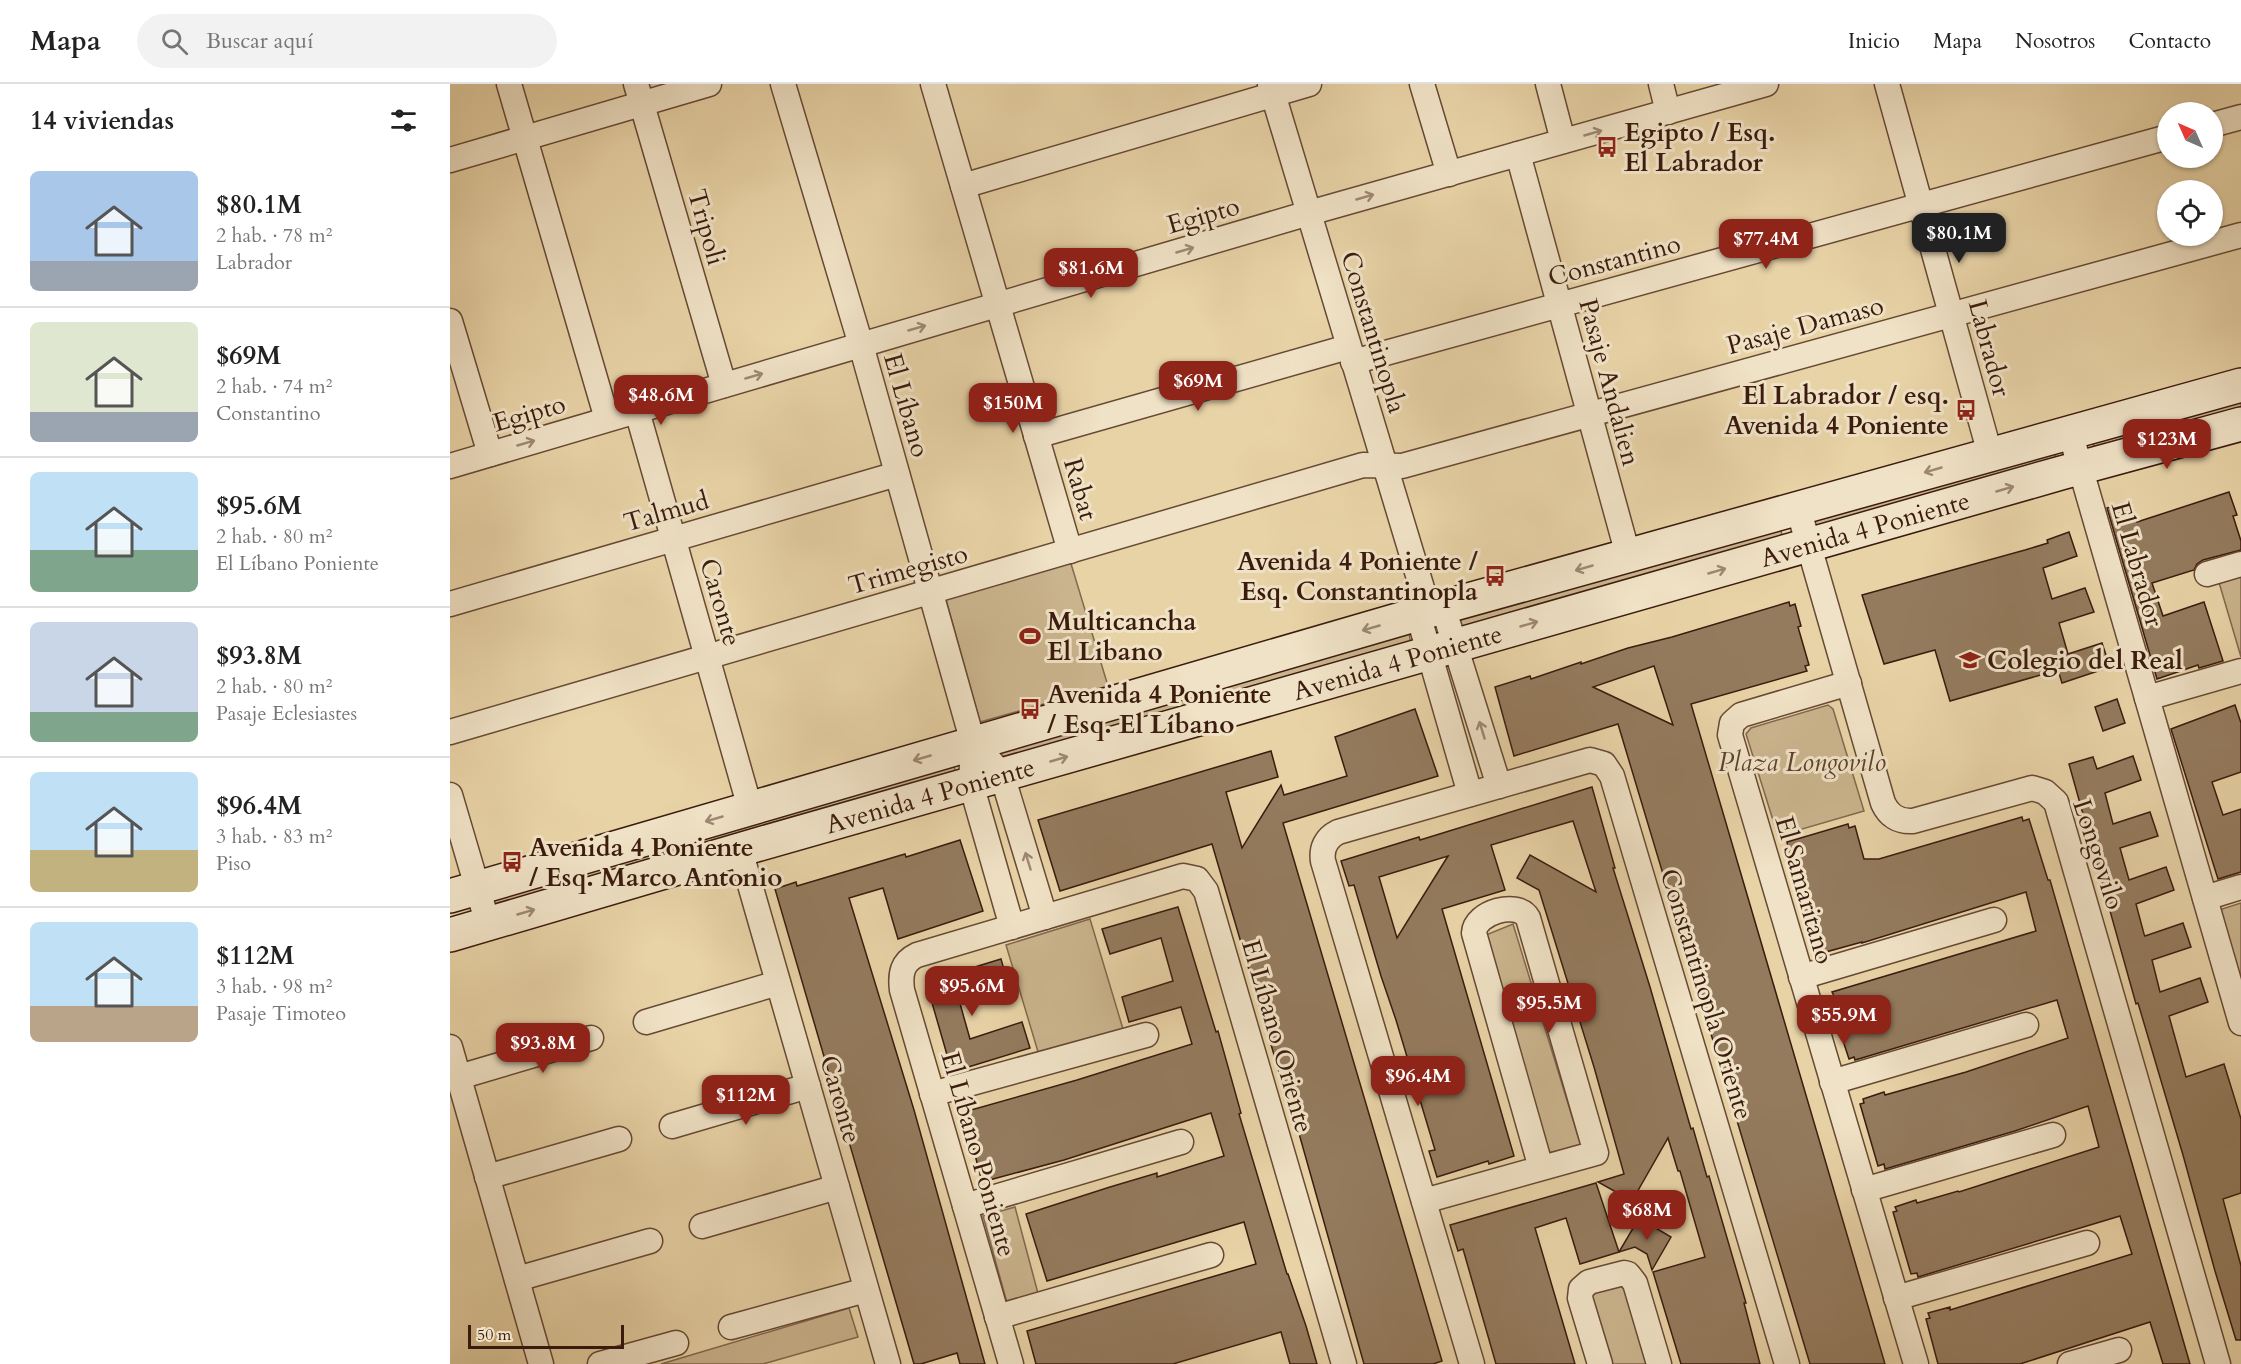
<!DOCTYPE html>
<html lang="es">
<head>
<meta charset="utf-8">
<style>
	:root { --surface:#fff; --page:#f2f2f2; --text:#222; --muted:#767676; --line:#e0e0e0; --accent:#8f2418 }
	body { margin:0; font-family:Cardo,serif; background:var(--page); color:var(--text); height:100vh; display:flex; flex-direction:column; font-size:22px; white-space:nowrap }
	* { box-sizing:border-box; margin:0 }
	p { font-size:20px; color:var(--muted) }
	.icon { flex:none; width:33px; height:33px; fill:none; stroke:currentColor; stroke-width:2; stroke-linecap:round; stroke-linejoin:round }
	.map { position:relative; flex:1; overflow:hidden }
	.panel { display:flex; flex-direction:column; background:var(--surface); width:450px }
	.panel>* { flex:none }
	.needle { width:39px; rotate:315deg }
	.controls { position:absolute; left:1707px; top:18px; display:grid; gap:12px }
	.controls a { display:grid; place-items:center; width:66px; height:66px; border-radius:50%; background:var(--surface); box-shadow:0 2px 4px #0004; font-size:30px }
	.scale { position:absolute; left:18px; bottom:15px; width:156px; box-sizing:border-box; padding-left:6px; border:3px solid #3a1b0e; border-top:0; font-size:16px; line-height:21px; white-space:nowrap; color:#3a1b0e; -webkit-text-stroke:4px #f0e2c6; paint-order:stroke }
	.price { position:absolute; translate:-50% -51px; padding:0 14px; border-radius:12px; background:var(--accent); color:#fff; font-size:20px; line-height:39px; filter:drop-shadow(0 2px 3px #0008) }
	.price::after { content:''; position:absolute; left:50%; top:36px; width:18px; height:14px; margin-left:-9px; background:inherit; clip-path:polygon(0 0,100% 0,50% 100%) }
	.price.selected { background:#222; color:#fff }
	ul { padding:0; list-style:none }
	li { display:flex; align-items:center; gap:18px; height:150px; padding:0 30px }
	li+li { border-top:2px solid var(--line) }
	li span { display:grid; place-items:center; flex:none; width:168px; height:120px; border-radius:9px; color:#555 }
	li>.icon { margin-inline-start:auto }
	span .icon { width:72px; height:72px; fill:#fffc; stroke-width:1 }
	li b { font-size:26px }
	h2 { display:flex; justify-content:space-between; align-items:center; height:72px; padding:0 30px; font-size:26px }
	header { display:flex; align-items:center; gap:36px; box-sizing:border-box; height:84px; padding:0 30px; background:var(--surface); border-bottom:2px solid var(--line) }
	header strong { font-size:28px }
	nav { display:flex; gap:33px; margin-inline-start:auto; font-size:21px }
	.search { width:420px; height:54px; background:var(--page); display:flex; align-items:center; gap:15px; box-sizing:border-box; padding:0 21px; border-radius:33px; color:var(--muted); font-size:22px }
	main { display:flex; flex:1; min-height:0 }
	.map>svg:first-child { display:block }
</style>
</head>
<body>
<header>
<strong>Mapa</strong>
<div class="search"><svg class="icon" aria-label="search" viewBox="0 0 24 24"><circle cx="10" cy="10" r="6"/><path d="M15 15l6 6"/></svg>Buscar aquí</div>
<nav><a>Inicio</a><a>Mapa</a><a>Nosotros</a><a>Contacto</a></nav>
</header>
<main>
<section class="panel">
<h2>14 viviendas<svg class="icon" aria-label="filters" viewBox="0 0 24 24"><path d="M4 7h16M4 17h16"/><circle cx="9" cy="7" r="2"/><circle cx="15" cy="17" r="2"/></svg></h2>
<ul>
<li><span style="background:linear-gradient(#a9c7e8 75%,#9aa5b1 0)"><svg class="icon" aria-label="home" viewBox="0 0 24 24"><path d="M3 11l9-7 9 7M6 9v11h12V9"/></svg></span><div><b>$80.1M</b><p>2 hab. · 78 m²</p><p>Labrador</p></div></li>
<li><span style="background:linear-gradient(#dfe7d0 75%,#9aa5b1 0)"><svg class="icon" aria-label="home" viewBox="0 0 24 24"><path d="M3 11l9-7 9 7M6 9v11h12V9"/></svg></span><div><b>$69M</b><p>2 hab. · 74 m²</p><p>Constantino</p></div></li>
<li><span style="background:linear-gradient(#bfe0f5 65%,#7fa58c 0)"><svg class="icon" aria-label="home" viewBox="0 0 24 24"><path d="M3 11l9-7 9 7M6 9v11h12V9"/></svg></span><div><b>$95.6M</b><p>2 hab. · 80 m²</p><p>El Líbano Poniente</p></div></li>
<li><span style="background:linear-gradient(#c9d6e8 75%,#7fa58c 0)"><svg class="icon" aria-label="home" viewBox="0 0 24 24"><path d="M3 11l9-7 9 7M6 9v11h12V9"/></svg></span><div><b>$93.8M</b><p>2 hab. · 80 m²</p><p>Pasaje Eclesiastes</p></div></li>
<li><span style="background:linear-gradient(#bfe0f5 65%,#c2b280 0)"><svg class="icon" aria-label="home" viewBox="0 0 24 24"><path d="M3 11l9-7 9 7M6 9v11h12V9"/></svg></span><div><b>$96.4M</b><p>3 hab. · 83 m²</p><p>Piso</p></div></li>
<li><span style="background:linear-gradient(#bfe0f5 70%,#b9a48a 0)"><svg class="icon" aria-label="home" viewBox="0 0 24 24"><path d="M3 11l9-7 9 7M6 9v11h12V9"/></svg></span><div><b>$112M</b><p>3 hab. · 98 m²</p><p>Pasaje Timoteo</p></div></li>
</ul>
</section>
<div class="map">
<svg width="1791" height="1280" viewBox="0 0 1791 1280">
	<rect width="100%" height="100%" fill="#e8d3a7"/>
	<filter id="stains"><feTurbulence type="fractalNoise" baseFrequency=".00333" numOctaves="4"/><feColorMatrix values="0 0 0 0 .2 0 0 0 0 .09 0 0 0 0 .02 0 0 0 .5 -.17"/></filter>
	<radialGradient id="worn" r=".72"><stop offset=".6" stop-color="#630" stop-opacity="0"/><stop offset="1" stop-color="#630" stop-opacity=".3"/></radialGradient>
	<g fill="#cab48d" stroke="#82684e" stroke-width="1.5">
		<path d="M1791 312V331L1646 370 1641 353Z"/>
		<path d="M1604 367 1610 385 1369 452 1363 435Z"/>
		<path d="M1329 439 1334 459 1005 551 1001 532Z"/>
		<path d="M619 473 658 602 530 638 495 512Z"/>
		<path d="M1791 488V573L1768 495Z"/>
		<path d="M959 547 961 564 550 678 538 665Z"/>
		<path d="M1378 621 1383 625 1414 727 1328 752 1296 650 1301 644Z"/>
		<path d="M502 676 508 695 41 830 36 815Z"/>
		<path d="M1791 819V903L1769 826Z"/>
		<path d="M640 835 673 945 589 971 556 861Z"/>
		<path d="M1063 840 1131 1062 1093 1070 1031 853Z"/>
		<path d="M565 1123 590 1217 559 1226 533 1132Z"/>
		<path d="M1173 1197 1198 1280H1158L1135 1207Z"/>
		<path d="M399 1224 408 1253 313 1280H211Z"/>
	</g>
	<g fill="#947b5e" stroke="#3a1b0e" stroke-width="1.5" fill-rule="evenodd">
		<path d="M1779 408 1787 431 1783 432 1791 457V466L1753 476 1747 480 1744 486 1702 499 1713 532 1754 518 1773 577 1749 584 1748 581 1707 595 1657 424 1681 417 1687 438Z"/>
		<path d="M1619 448 1627 472 1593 484 1602 515 1635 504 1644 528 1609 539 1618 570 1652 559 1660 583 1612 599 1608 586 1500 617 1485 566 1434 580 1412 511 1575 466 1598 459 1597 456Z"/>
		<path d="M1339 518 1340 522 1345 520 1351 542 1348 543 1359 581 1355 582 1357 587 1241 620 1435 1280H1360L1168 640 1064 672 1045 603 1080 592 1081 595 1131 578V580L1178 564 1222 553ZM1204 582 1223 641 1143 603Z"/>
		<path d="M1667 615 1675 639 1653 647 1645 623Z"/>
		<path d="M1785 621 1791 639V688L1762 698 1773 731 1791 725V788L1768 795 1721 645Z"/>
		<path d="M965 625 988 692 833 739 992 1277 983 1280H914L839 1014 837 1015 762 760 610 807 588 736 821 667 828 693 776 708 792 764 831 701 834 711 897 692 885 653Z"/>
		<path d="M1683 672 1691 696 1655 709 1663 740 1700 728 1708 752 1670 764 1679 796 1716 783 1724 806 1686 820 1694 850 1695 852 1733 839 1741 863 1702 876 1710 908 1750 894 1758 918 1719 932 1736 993 1774 980 1791 1035V1109L1773 1115 1791 1182V1256H1786L1765 1187 1733 1071 1688 919 1686 920 1619 680 1643 673 1647 685Z"/>
		<path d="M1142 703 1165 784H1163L1200 903 1241 1045 1243 1044 1257 1093 1259 1092 1296 1219H1294L1310 1280H1231L1203 1188 1255 1173 1230 1087H1228L1218 1054 1182 1117 1148 1098 1174 1090 1144 983 1089 806 1067 794 1080 771 1146 808 1123 737 1041 761 1055 806 992 825 1064 1072 1039 1080 1038 1077 987 1093 979 1067 985 1066 946 936 931 892 904 801 899 802 891 777 969 753 970 756ZM998 772 947 854 929 793Z"/>
		<path d="M1572 733 1573 737 1579 735 1598 796H1600L1740 1280H1713L1700 1238 1570 1280H1488L1476 1235 1480 1234 1478 1229 1500 1223V1226L1682 1170 1670 1132 1468 1193 1467 1189 1461 1190 1443 1128 1447 1127 1445 1123 1466 1116 1467 1119 1508 1107 1509 1108 1649 1063 1638 1022 1565 1047 1435 1085 1434 1080 1428 1082 1410 1020 1414 1019 1413 1015 1434 1008 1435 1011 1516 988 1618 954 1607 916 1405 976 1404 973 1399 975 1379 914 1384 912 1382 908 1586 847 1576 808 1412 859V858L1372 869 1370 865 1365 866 1334 764 1338 763 1337 758 1398 740 1399 744 1405 742 1414 775H1429Z"/>
		<path d="M510 756 533 827 448 855 433 804 399 814 464 1026 535 1280H510L507 1269 471 1280H464L325 805 346 798 347 802 455 770 456 773Z"/>
		<path d="M728 823 766 948 768 947 791 1029 789 1030 837 1190H838L856 1242 867 1280H840L831 1248 723 1280H586L577 1247 806 1180 794 1138 597 1197 576 1130 660 1103 707 1089V1093L774 1072 761 1029 614 1076 532 1098 514 1028 627 996 742 960 731 923 679 938 672 913 723 897 711 854 660 870 652 845Z"/>
		<path d="M551 875 558 900 509 916 520 955 572 938 580 964 502 988 476 898Z"/>
		<path d="M1146 1099 1169 1168 1130 1180 1116 1134 1085 1144 1125 1280H1046L1013 1165 1008 1167 1000 1141Z"/>
		<path d="M1189 1134 1221 1153 1202 1186 1197 1170 1185 1163 1169 1168Z"/>
	</g>
	<g fill="none" stroke-linecap="round" stroke-linejoin="round">
		<defs>
			<g id="street">
				<path d="M59 0 157 335"/>
				<path d="M186 0 274 301"/>
				<path d="M333 0 411 261 523 659 521 700 562 843"/>
				<path d="M483 0 620 467"/>
				<path d="M820 0 974 511 968 530 1020 710"/>
				<path d="M972 0 999 90"/>
				<path d="M1098 0 1113 57"/>
				<path d="M1211 0 1218 28"/>
				<path d="M1437 0 1540 370"/>
				<path d="M1762 41 1791 33"/>
				<path d="M1068 70 1178 471"/>
				<path d="M0 76 259 0"/>
				<path d="M513 102 859 0"/>
				<path d="M0 237 40 370"/>
				<path d="M903 278 1718 53"/>
				<path d="M187 327 300 724"/>
				<path d="M1620 348 1791 939"/>
				<path d="M586 352 898 263"/>
				<path d="M0 382 859 129 1316 0"/>
				<path d="M1348 424 1433 719C1439 732 1449 738 1463 737L1582 704 1595 708 1606 718 1768 1280"/>
				<path d="M1757 490 1791 480"/>
				<path d="M978 514 993 523 1049 702"/>
				<path d="M0 520 447 390"/>
				<path d="M1399 599 1291 631 1282 639 1280 651 1466 1280"/>
				<path d="M1697 614 1791 587"/>
				<path d="M0 648 913 381 952 382 1791 151"/>
				<path d="M541 678 552 691 595 833"/>
				<path d="M0 711 38 840"/>
				<path d="M290 766 438 1280"/>
				<path d="M1755 814 1791 803"/>
				<path d="M1351 893 1544 836"/>
				<path d="M196 938 328 899"/>
				<path d="M0 963 91 1280"/>
				<path d="M9 993 141 954"/>
				<path d="M1382 998 1576 941"/>
				<path d="M482 1010 696 951"/>
				<path d="M222 1042 358 1002"/>
				<path d="M37 1093 169 1055"/>
				<path d="M1414 1106 1603 1051"/>
				<path d="M974 1117 1146 1069 1078 834C1068 816 1025 828 1024 849L1091 1084"/>
				<path d="M515 1122 731 1058"/>
				<path d="M252 1142 387 1103"/>
				<path d="M67 1195 200 1157"/>
				<path d="M1446 1214 1637 1159"/>
				<path d="M547 1233 761 1171"/>
				<path d="M281 1243 416 1206"/>
				<path d="M150 1280 226 1259"/>
				<path d="M561 1280 452 906C450 890 452 878 467 871L733 792 747 795 756 807 894 1280"/>
				<path d="M1022 1280 873 777C871 764 876 754 888 748L1140 676 1154 680 1162 692 1337 1280"/>
				<path d="M1150 1280 1130 1214 1131 1205 1139 1198 1174 1189 1178 1190 1185 1199 1209 1280"/>
				<path d="M1620 1280 1669 1266"/>
			</g>
			<g id="secondary">
				<path d="M0 812 968 530 1791 301"/>
				<path id="s1" d="M0 851 306 761 1611 389 1791 340"/>
			</g>
		</defs>
		<use href="#street" stroke="#664934" stroke-width="27"/>
		<use href="#secondary" stroke="#3a1b0e" stroke-width="36"/>
		<use href="#street" stroke="#f0e2c6" stroke-width="24"/>
		<use href="#secondary" stroke="#f0e2c6" stroke-width="33"/>
	</g>
	<defs><path id="oneway-shaft" d="M-6 0H5M1.5-3L5.5 0L1.5 3" fill="none" stroke-width="1.6" stroke-linecap="round" stroke-linejoin="round" transform="scale(1.5)"/></defs>
	<g stroke="#9e8873">
		<use href="#oneway-shaft" transform="translate(1143 49) rotate(-16)"/>
		<use href="#oneway-shaft" transform="translate(915 113) rotate(-16)"/>
		<use href="#oneway-shaft" transform="translate(735 166) rotate(-16)"/>
		<use href="#oneway-shaft" transform="translate(467 244) rotate(-16)"/>
		<use href="#oneway-shaft" transform="translate(304 292) rotate(-16)"/>
		<use href="#oneway-shaft" transform="translate(76 359) rotate(-16)"/>
		<use href="#oneway-shaft" transform="translate(1483 386) rotate(164)"/>
		<use href="#oneway-shaft" transform="translate(1555 405) rotate(-16)"/>
		<use href="#oneway-shaft" transform="translate(1134 484) rotate(164)"/>
		<use href="#oneway-shaft" transform="translate(1267 487) rotate(-16)"/>
		<use href="#oneway-shaft" transform="translate(1079 540) rotate(-16)"/>
		<use href="#oneway-shaft" transform="translate(921 544) rotate(164)"/>
		<use href="#oneway-shaft" transform="translate(1032 646) rotate(-107)"/>
		<use href="#oneway-shaft" transform="translate(472 674) rotate(164)"/>
		<use href="#oneway-shaft" transform="translate(609 675) rotate(-16)"/>
		<use href="#oneway-shaft" transform="translate(264 735) rotate(164)"/>
		<use href="#oneway-shaft" transform="translate(578 777) rotate(-107)"/>
		<use href="#oneway-shaft" transform="translate(76 828) rotate(-16)"/>
	</g>
	<defs>
		<symbol id="bus-bare" viewBox="-9 -9 18 18"><path d="M-5-6H5V4H4V6H2V4H-2V6H-4V4H-5ZM-3.5-4V0h7V-4ZM-3.5 1.2v1.5H-2V1.2ZM2 1.2v1.5H3.5V1.2Z" fill="#8f2418" stroke="#f0e2c6" stroke-width="2.5" paint-order="stroke"/></symbol>
		<symbol id="stadium-bare" viewBox="-9 -9 18 18"><path d="M0-5a6.5 5 0 1 0 0 10a6.5 5 0 1 0 0-10ZM-3.5-1.8h7v3.6h-7Z" fill="#8f2418" stroke="#f0e2c6" stroke-width="2.5" paint-order="stroke"/></symbol>
		<symbol id="school-bare" viewBox="-9 -9 18 18"><path d="M0-5L7-2L0 1L-7-2ZM-4 1L0 2.5L4 1V4Q0 6-4 4Z" fill="#8f2418" stroke="#f0e2c6" stroke-width="2.5" paint-order="stroke"/></symbol>
	</defs>
	<g fill-rule="evenodd">
		<use href="#bus-bare" x="1142" y="48" width="30" height="30"/>
		<use href="#bus-bare" x="1501" y="311" width="30" height="30"/>
		<use href="#bus-bare" x="1030" y="477" width="30" height="30"/>
		<use href="#stadium-bare" x="565" y="537" width="30" height="30"/>
		<use href="#school-bare" x="1505" y="561" width="30" height="30"/>
		<use href="#bus-bare" x="565" y="610" width="30" height="30"/>
		<use href="#bus-bare" x="47" y="763" width="30" height="30"/>
	</g>
	<g text-anchor="middle" stroke-width="6" stroke-linejoin="round" paint-order="stroke">
		<g font-size="26" font-weight="bold" fill="#3a1b0e" stroke="#f0e2c6" text-anchor="start">
			<text x="1174" y="57">Egipto / Esq.<tspan x="1174" dy="30">El Labrador</tspan></text>
			<text x="1499" y="320" text-anchor="end">El Labrador / esq.<tspan x="1499" dy="30">Avenida 4 Poniente</tspan></text>
			<text x="1028" y="486" text-anchor="end">Avenida 4 Poniente /<tspan x="1028" dy="30">Esq. Constantinopla</tspan></text>
			<text x="597" y="546">Multicancha<tspan x="597" dy="30">El Libano</tspan></text>
			<text x="1537" y="585">Colegio del Real</text>
			<text x="597" y="619">Avenida 4 Poniente<tspan x="597" dy="30">/ Esq. El Líbano</tspan></text>
			<text x="79" y="772">Avenida 4 Poniente<tspan x="79" dy="30">/ Esq. Marco Antonio</tspan></text>
		</g>
		<g font-size="26" fill="#3a1b0e" stroke="#f0e2c6">
			<text transform="translate(753 131) rotate(-16)" y="9">Egipto</text>
			<text transform="translate(257 143) rotate(74)" y="9">Tripoli</text>
			<text transform="translate(1164 176) rotate(-15)" y="9">Constantino</text>
			<text transform="translate(1355 241) rotate(-15)" y="9">Pasaje Damaso</text>
			<text transform="translate(924 248) rotate(73)" y="9">Constantinopla</text>
			<text transform="translate(1540 264) rotate(75)" y="9">Labrador</text>
			<text transform="translate(1160 298) rotate(75)" y="9">Pasaje Andalien</text>
			<text transform="translate(457 321) rotate(74)" y="9">El Líbano</text>
			<text transform="translate(79 329) rotate(-16)" y="9">Egipto</text>
			<text transform="translate(631 405) rotate(74)" y="9">Rabat</text>
			<text transform="translate(216 427) rotate(-16)" y="9">Talmud</text>
			<text dy="9" stroke="none"><textPath href="#s1" startOffset="1472">Avenida 4 Poniente</textPath></text>
			<text transform="translate(1688 480) rotate(74)" y="9">El Labrador</text>
			<text transform="translate(458 485) rotate(-16)" y="9">Trimegisto</text>
			<text transform="translate(271 518) rotate(74)" y="9">Caronte</text>
			<text dy="9" stroke="none"><textPath href="#s1" startOffset="986">Avenida 4 Poniente</textPath></text>
			<text dy="9" stroke="none"><textPath href="#s1" startOffset="500">Avenida 4 Poniente</textPath></text>
			<text transform="translate(1649 770) rotate(72)" y="9">Longovilo</text>
			<text transform="translate(1355 806) rotate(74)" y="9">El Samaritano</text>
			<text transform="translate(1257 910) rotate(73)" y="9">Constantinopla Oriente</text>
			<text transform="translate(828 952) rotate(74)" y="9">El Líbano Oriente</text>
			<text transform="translate(391 1015) rotate(74)" y="9">Caronte</text>
			<text transform="translate(529 1070) rotate(74)" y="9">El Líbano Poniente</text>
		</g>
		<g font-size="26" font-style="italic" fill="#5e412e" stroke="#f0e2c6">
			<text x="1352" y="687">Plaza Longovilo</text>
		</g>
	</g>
	<rect width="100%" height="100%" filter="url(#stains)"/>
	<rect width="100%" height="100%" fill="url(#worn)"/>
</svg>
<div class="controls">
<a><svg class="needle" viewBox="-14 -14 28 28"><path d="M0-13l5 13h-10z" fill="#e53935"/><path d="M0 13l5-13h-10z" fill="#767676"/></svg></a>
<a><svg class="icon" aria-label="locate" viewBox="0 0 24 24"><circle cx="12" cy="12" r="6"/><path d="M12 2v4M12 18v4M2 12h4M18 12h4"/></svg></a>
</div>
<div class="scale">50 m</div>
<b class="price selected" style="left:1509px;top:180px">$80.1M</b>
<b class="price" style="left:1316px;top:186px">$77.4M</b>
<b class="price" style="left:641px;top:215px">$81.6M</b>
<b class="price" style="left:748px;top:328px">$69M</b>
<b class="price" style="left:211px;top:342px">$48.6M</b>
<b class="price" style="left:563px;top:350px">$150M</b>
<b class="price" style="left:1717px;top:386px">$123M</b>
<b class="price" style="left:522px;top:933px">$95.6M</b>
<b class="price" style="left:1099px;top:950px">$95.5M</b>
<b class="price" style="left:1394px;top:962px">$55.9M</b>
<b class="price" style="left:93px;top:990px">$93.8M</b>
<b class="price" style="left:968px;top:1023px">$96.4M</b>
<b class="price" style="left:296px;top:1042px">$112M</b>
<b class="price" style="left:1197px;top:1157px">$68M</b>
</div>
</main>
</body>
</html>
